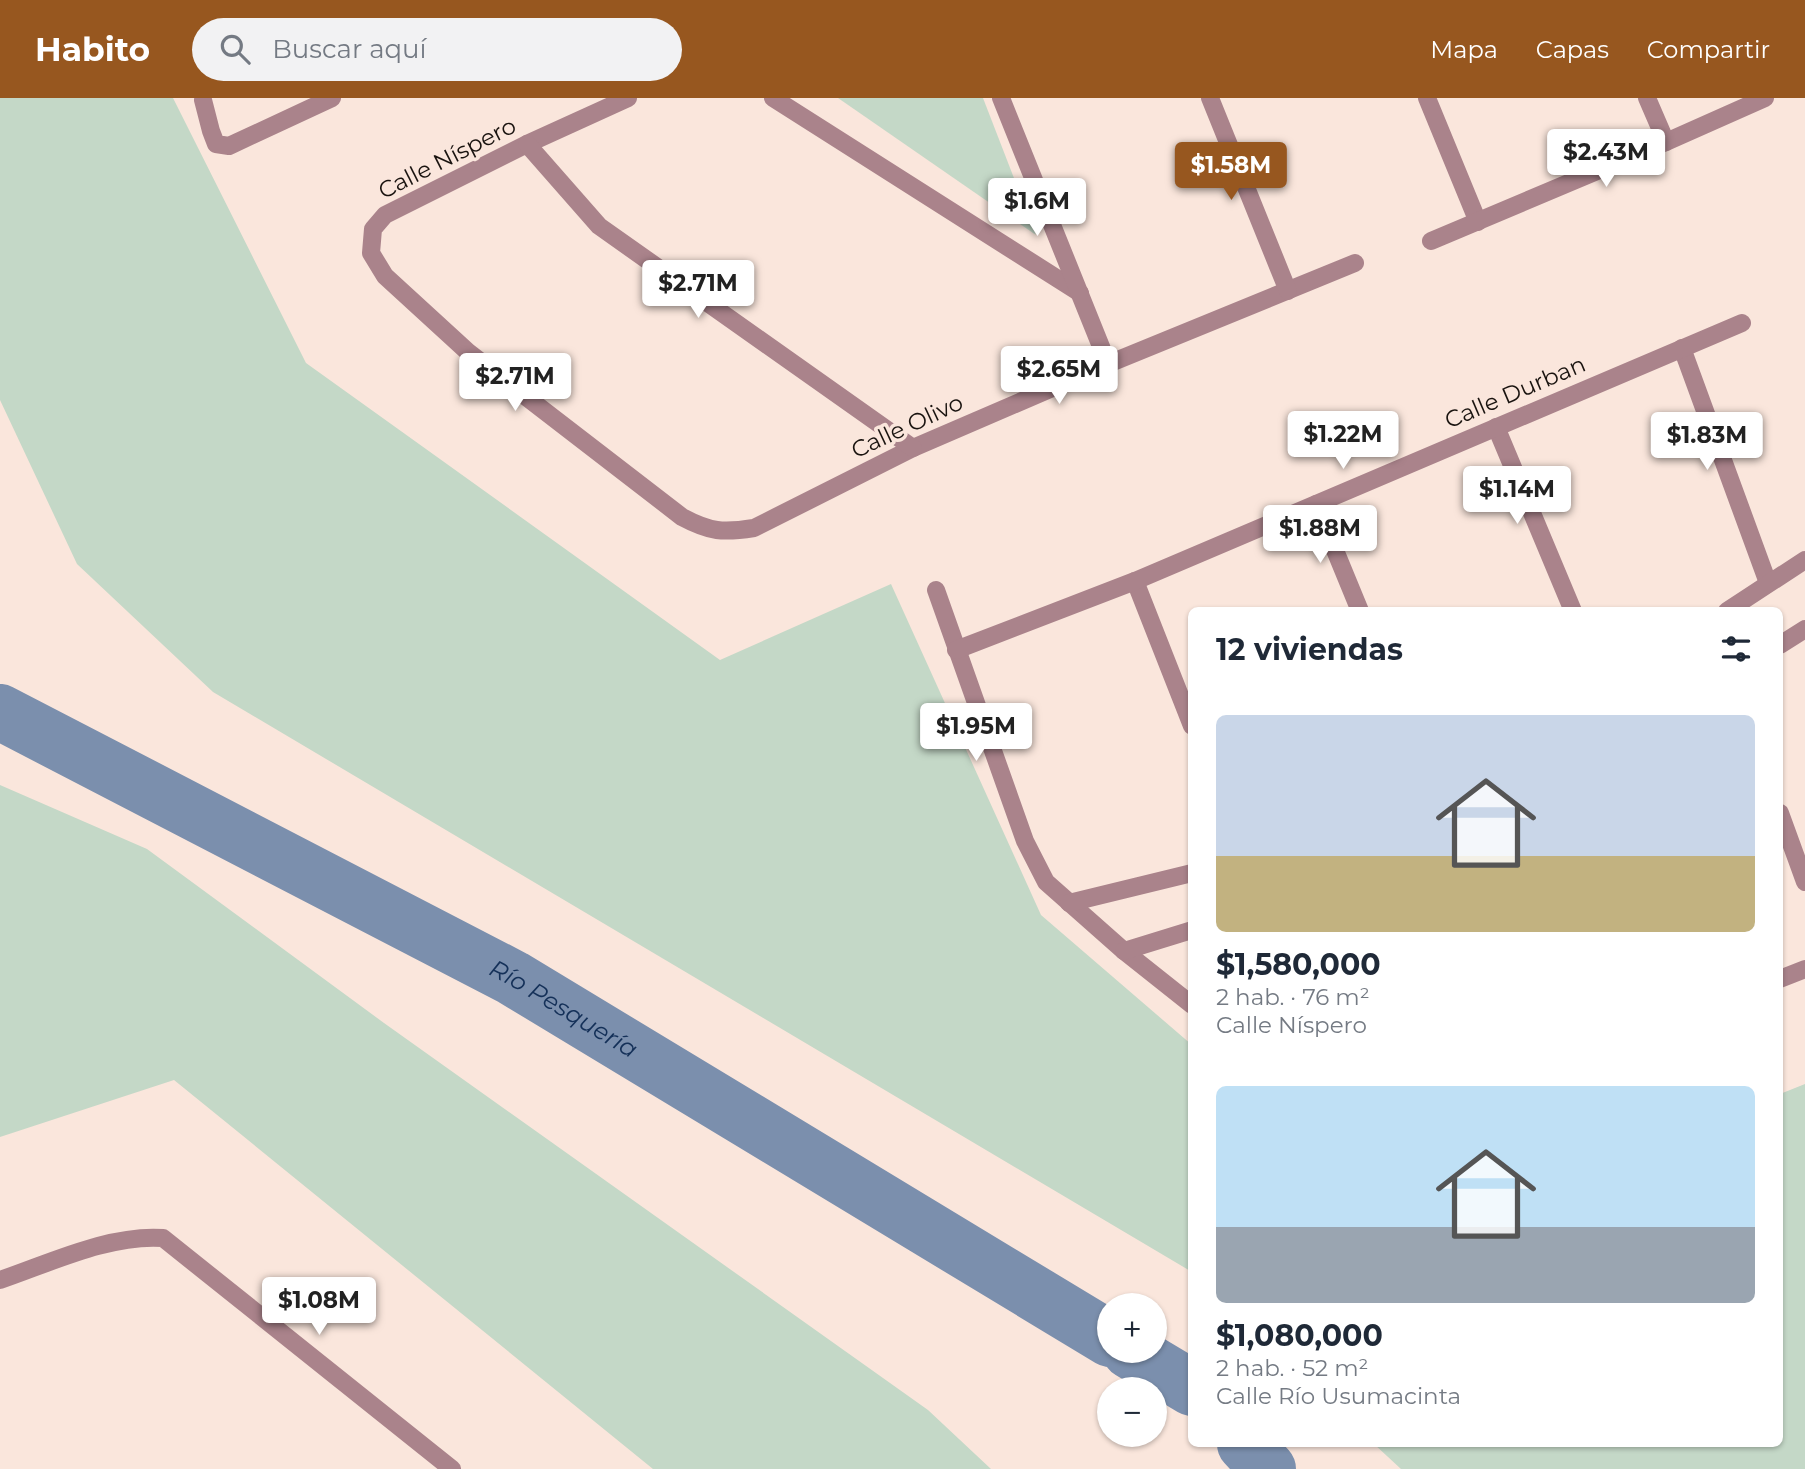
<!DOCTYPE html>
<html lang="es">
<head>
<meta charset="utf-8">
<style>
	:root { --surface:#fff; --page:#f2f2f3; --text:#1f2937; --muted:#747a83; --accent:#97571f }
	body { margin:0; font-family:Montserrat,sans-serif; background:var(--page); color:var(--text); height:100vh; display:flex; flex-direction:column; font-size:26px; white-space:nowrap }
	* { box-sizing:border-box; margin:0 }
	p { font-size:23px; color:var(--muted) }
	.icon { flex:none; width:38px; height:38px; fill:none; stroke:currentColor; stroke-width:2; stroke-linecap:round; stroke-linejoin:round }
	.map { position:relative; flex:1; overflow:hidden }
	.sheet { position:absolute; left:1188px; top:509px; width:595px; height:840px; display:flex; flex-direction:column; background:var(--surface); border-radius:10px; box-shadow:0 2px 5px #0004 }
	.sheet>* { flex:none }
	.fabs { position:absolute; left:1097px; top:1195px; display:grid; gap:14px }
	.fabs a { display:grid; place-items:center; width:70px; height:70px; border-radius:50%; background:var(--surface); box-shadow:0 2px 5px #0004; font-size:35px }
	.price { position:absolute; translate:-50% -60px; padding:0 16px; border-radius:7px; background:#fff; color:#222; font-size:23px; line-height:46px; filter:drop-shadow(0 2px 4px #0008) }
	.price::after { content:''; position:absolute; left:50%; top:42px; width:21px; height:16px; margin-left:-10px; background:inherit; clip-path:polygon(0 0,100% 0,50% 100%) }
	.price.selected { background:var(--accent); color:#fff }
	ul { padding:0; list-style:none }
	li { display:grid; align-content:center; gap:14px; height:371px; padding:0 28px }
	li span { display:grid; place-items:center; height:217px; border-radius:10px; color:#555 }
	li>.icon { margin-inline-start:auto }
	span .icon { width:126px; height:126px; fill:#fffc; stroke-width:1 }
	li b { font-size:30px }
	h2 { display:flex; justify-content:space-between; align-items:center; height:84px; padding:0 28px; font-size:30px }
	header { display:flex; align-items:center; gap:42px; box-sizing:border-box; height:98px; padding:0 35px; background:var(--accent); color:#fff }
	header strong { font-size:33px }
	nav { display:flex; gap:38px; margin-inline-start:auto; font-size:24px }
	.search { width:490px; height:63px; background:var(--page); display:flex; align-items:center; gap:18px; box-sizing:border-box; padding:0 24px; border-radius:38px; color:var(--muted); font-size:26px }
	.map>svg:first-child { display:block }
</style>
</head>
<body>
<header>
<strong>Habito</strong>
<div class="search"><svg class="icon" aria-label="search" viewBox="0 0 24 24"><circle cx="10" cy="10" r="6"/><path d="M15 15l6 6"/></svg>Buscar aquí</div>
<nav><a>Mapa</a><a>Capas</a><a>Compartir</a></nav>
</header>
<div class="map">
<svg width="1805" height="1371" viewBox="0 0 1805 1371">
	<rect width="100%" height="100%" fill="#fae6dc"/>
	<g fill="#c4d8c7">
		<path d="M0 0H173L306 265 720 562 891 486 1041 817 1192 947V1174L213 594 77 466 0 302Z"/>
		<path d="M838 0H983L1036 137Z"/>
		<path d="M0 687 147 751 384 925 928 1312 991 1371H653L174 982 0 1039Z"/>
		<path d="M1805 986V1371H1401L1374 1346H1780V996Z"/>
	</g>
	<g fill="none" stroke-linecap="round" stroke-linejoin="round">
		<g stroke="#7b8fad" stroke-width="56">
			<path id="s1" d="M0 614 513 880 1110 1241"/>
			<path d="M1130 1253 1192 1290"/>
			<path d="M1245 1346 1268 1371"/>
		</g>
		<g stroke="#aa838b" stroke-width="18">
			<path d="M628 0 527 46 385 117 373 131 371 155 385 178 468 254 682 419C710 434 723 435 754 430L913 350 1108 266 1355 165"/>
			<path d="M773 0 1080 195"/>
			<path d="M1001 0 1108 266"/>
			<path d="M1210 0 1288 193"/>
			<path d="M1427 0 1478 124"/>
			<path d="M1647 0 1666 44"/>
			<path d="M203 2 211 33 216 46 229 48 332 0"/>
			<path d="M527 46 599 128 913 350"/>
			<path d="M1431 143 1666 44 1765 0"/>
			<path d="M1682 250 1768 485"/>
			<path d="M1496 329 1573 513"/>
			<path d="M1316 406 1360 513"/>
			<path d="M1135 483 1192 628"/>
			<path d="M936 492 1025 743 1046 784 1124 853 1192 907"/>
			<path d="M1727 513 1805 462"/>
			<path d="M1780 547 1805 531"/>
			<path d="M956 552 1135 483 1742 225"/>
			<path d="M1780 715 1805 784"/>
			<path d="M1069 805 1192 775"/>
			<path d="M1124 853 1192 832"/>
			<path d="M1780 881 1805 871"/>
			<path d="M0 1182C50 1165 110 1136 163 1140L452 1371"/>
		</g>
	</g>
	<g text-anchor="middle" stroke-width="7" stroke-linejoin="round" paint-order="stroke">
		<g font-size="23" fill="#19130f" stroke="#fae6dc">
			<text transform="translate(447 60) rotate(-27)" y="8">Calle Níspero</text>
			<text transform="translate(1515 294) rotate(-23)" y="8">Calle Durban</text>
			<text transform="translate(907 328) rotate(-25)" y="8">Calle Olivo</text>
		</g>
		<g font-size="24" font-style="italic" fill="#143058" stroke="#fae6dc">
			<text dy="8" stroke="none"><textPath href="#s1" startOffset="637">Río Pesquería</textPath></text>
		</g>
	</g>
</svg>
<div class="fabs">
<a>+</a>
<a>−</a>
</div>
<b class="price" style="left:1606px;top:91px">$2.43M</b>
<b class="price selected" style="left:1231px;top:104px">$1.58M</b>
<b class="price" style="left:1037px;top:140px">$1.6M</b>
<b class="price" style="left:698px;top:222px">$2.71M</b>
<b class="price" style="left:1059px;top:308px">$2.65M</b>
<b class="price" style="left:515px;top:315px">$2.71M</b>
<b class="price" style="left:1343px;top:373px">$1.22M</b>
<b class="price" style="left:1707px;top:374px">$1.83M</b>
<b class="price" style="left:1517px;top:428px">$1.14M</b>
<b class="price" style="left:1320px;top:467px">$1.88M</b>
<b class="price" style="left:976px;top:665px">$1.95M</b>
<b class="price" style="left:319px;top:1239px">$1.08M</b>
<section class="sheet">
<h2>12 viviendas<svg class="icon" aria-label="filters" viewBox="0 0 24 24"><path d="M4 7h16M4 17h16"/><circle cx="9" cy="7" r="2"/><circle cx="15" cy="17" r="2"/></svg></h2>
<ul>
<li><span style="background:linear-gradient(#c9d6e8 65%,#c2b280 0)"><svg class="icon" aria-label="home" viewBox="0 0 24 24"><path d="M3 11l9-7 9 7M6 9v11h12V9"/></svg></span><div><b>$1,580,000</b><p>2 hab. · 76 m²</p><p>Calle Níspero</p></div></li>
<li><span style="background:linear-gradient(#bfe0f5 65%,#9aa5b1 0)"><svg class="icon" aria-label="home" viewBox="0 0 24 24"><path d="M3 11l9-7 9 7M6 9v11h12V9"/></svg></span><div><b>$1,080,000</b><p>2 hab. · 52 m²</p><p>Calle Río Usumacinta</p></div></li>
</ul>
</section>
</div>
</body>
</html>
